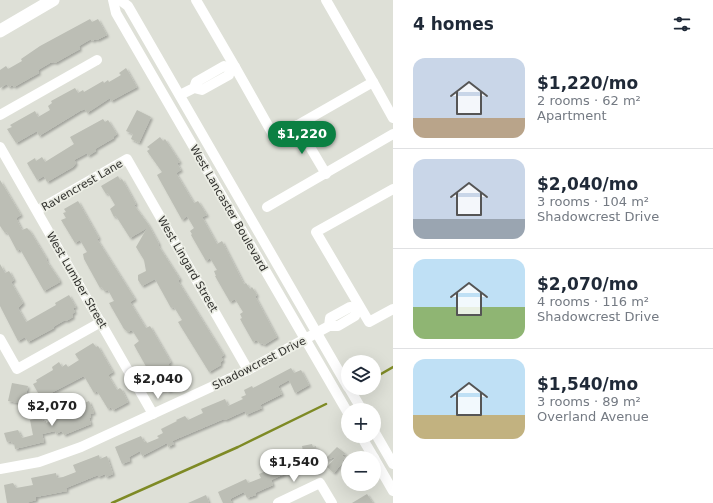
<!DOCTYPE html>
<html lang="en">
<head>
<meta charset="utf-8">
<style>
	:root { --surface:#fff; --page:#f6f6f7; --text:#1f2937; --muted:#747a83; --line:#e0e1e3; --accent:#0b8043 }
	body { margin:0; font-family:"DejaVu Sans",sans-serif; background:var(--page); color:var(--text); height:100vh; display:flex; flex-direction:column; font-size:15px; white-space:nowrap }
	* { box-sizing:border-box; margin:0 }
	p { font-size:13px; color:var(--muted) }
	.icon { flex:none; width:22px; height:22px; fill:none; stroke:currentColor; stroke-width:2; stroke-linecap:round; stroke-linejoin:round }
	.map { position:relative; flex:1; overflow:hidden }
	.details { display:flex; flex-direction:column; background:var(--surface); width:320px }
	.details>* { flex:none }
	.controls { position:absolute; left:341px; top:355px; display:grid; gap:8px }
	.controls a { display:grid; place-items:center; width:40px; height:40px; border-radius:50%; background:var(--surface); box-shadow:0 4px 16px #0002; font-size:20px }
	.price { position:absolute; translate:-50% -34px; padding:0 9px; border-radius:14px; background:#fff; color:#222; font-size:13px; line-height:26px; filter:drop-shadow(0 1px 2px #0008) }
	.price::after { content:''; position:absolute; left:50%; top:24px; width:12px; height:9px; margin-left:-6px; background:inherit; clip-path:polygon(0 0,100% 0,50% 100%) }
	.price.active { background:var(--accent); color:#fff }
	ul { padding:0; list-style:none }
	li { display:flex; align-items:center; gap:12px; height:100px; padding:0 20px }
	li+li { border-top:1px solid var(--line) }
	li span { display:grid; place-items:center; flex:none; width:112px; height:80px; border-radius:12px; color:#555 }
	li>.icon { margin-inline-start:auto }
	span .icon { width:48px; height:48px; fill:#fffc; stroke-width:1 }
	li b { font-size:17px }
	h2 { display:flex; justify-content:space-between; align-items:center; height:48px; padding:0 20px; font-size:17px }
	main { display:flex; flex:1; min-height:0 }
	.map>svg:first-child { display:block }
</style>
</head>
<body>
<main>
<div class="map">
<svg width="393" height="503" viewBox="0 0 393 503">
	<defs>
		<filter id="shadow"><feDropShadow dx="2" dy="2" stdDeviation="1" flood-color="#0004"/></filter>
	</defs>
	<rect width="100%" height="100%" fill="#dee0d7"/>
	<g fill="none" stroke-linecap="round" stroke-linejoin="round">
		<g stroke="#7e8a25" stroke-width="2.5">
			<path d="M374 378 393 367"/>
			<path d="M112 503 238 447 326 404"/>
		</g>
	</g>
	<g fill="#bcbeb5" filter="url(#shadow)">
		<path d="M90 19 92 22 98 19 107 35 97 40 96 39 92 41 91 39 79 46 80 49 55 63 54 62 50 63 38 70 39 73 14 87 13 85 9 87 7 84 0 88V70L6 66 8 69 22 61 21 59 40 46Z"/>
		<path d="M126 68 137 87 111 101 110 98 87 113 85 109 80 111 39 136 37 131 16 143 7 129 12 127 10 125 35 111 38 117 50 110 48 106 52 103 51 101 75 88 78 93 83 90 84 92 103 81 104 83 108 80 109 82 121 75 119 73Z"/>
		<path d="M137 110 151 117 139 143 131 139 133 134 126 131Z"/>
		<path d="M103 119 105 122 108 120 117 134 113 137 114 138 95 149 96 151 88 156 87 153 74 160 76 163 73 167 47 182 44 176 37 180 27 163 35 158 36 161 42 157 45 162 74 144 70 137Z"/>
		<path d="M160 137 163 141 165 139 180 162 177 163 181 170 176 173 194 203 198 201 207 215 202 217 217 244 222 241 244 284 246 283 250 289 252 287 257 295 255 296 277 337 264 345 262 343 260 344 257 340 253 342 240 319 242 318 240 314 243 312 235 299 230 302 215 276H216L214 271 217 270 210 258 206 261 191 235 192 234 190 231 194 228 187 216 182 220 157 175 162 172 147 151 150 149 147 147Z"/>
		<path d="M118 176 120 180 122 179 136 204 134 205 148 224 159 244 158 245 180 279 178 281 224 355 221 357 223 360 220 363 221 365 209 372 178 322 182 320 174 307 171 308 155 279 142 286 138 280V275L146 271 144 260 136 247 147 228 130 238 116 216 114 217 110 209 115 205 108 193 106 194 101 186Z"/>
		<path d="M0 180 21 215 16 218 22 230 27 228 30 231 47 259 46 260 59 279 60 282 44 291 20 249 17 251 7 232 5 233 0 226Z"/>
		<path d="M78 201 99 238 97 239 135 299 130 302 146 328 150 326 171 362 168 364 180 384 168 391 167 388 163 390 161 387 159 388 154 380 155 379 149 369 148 370 134 345 139 341 132 330 128 332 124 329 109 303 114 301 108 290 104 291 102 287 100 288 84 259 83 254 87 252 80 240 75 243 61 220 66 218 63 213 66 212 64 209Z"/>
		<path d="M0 264 5 273 9 271 14 280 11 282 23 303 18 308 26 322 56 305 55 303 69 295 76 307 73 308 75 312 72 314 73 317 66 321 65 320 53 327 54 328 28 342 25 337 18 341 0 306Z"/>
		<path d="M93 343 96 347 98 346 113 372 108 375 117 390 120 388 122 390 128 402 113 410 111 407 108 409 97 391 94 393 84 376 49 394 50 397 44 400 43 397 41 398 33 384 37 382 36 380 53 370 52 367 59 362 62 367 66 364 68 367 79 360 75 354Z"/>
		<path d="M291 368 294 373 301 370 309 385 295 393 289 380 278 386 282 394 260 405 262 408 246 415 245 411 225 420 224 419 172 441 174 444 168 447 167 443 142 456 140 451 129 457 130 461 122 464 115 447 141 436 144 442 146 441 147 443 159 438 157 436 163 433 161 429 177 421 176 420 185 416 188 420 203 413 201 409 225 399 228 406 243 399 241 397 246 395 244 390 252 386 253 388Z"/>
		<path d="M12 383 28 386 24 404 8 401Z"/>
		<path d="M89 401 94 413 90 414 91 417 89 418 91 424 64 435 62 431 56 434 55 431 42 434 44 442 15 449 14 443H12L11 441 7 442 4 433 18 430 22 438 33 435 30 420 42 417 43 422 46 421V423L65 415 67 419 79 414 77 406Z"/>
		<path d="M312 444 313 447 316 446 319 457 313 458 314 463 295 468 296 472 288 475 287 473 271 480 273 485 255 493 256 495 247 498 244 492 230 499 232 503H223L218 492 246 479 248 483 261 478 259 474 278 466 276 459 290 456 291 460 304 456 302 446Z"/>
		<path d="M337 447 346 454 342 455 345 458 342 461 343 462 334 473 327 467 336 457 324 460Z"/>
		<path d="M99 455 100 459 107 456 113 474 106 477 105 474 98 477V475L66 488 67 491 36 497V500L26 503H7L4 485 13 483 16 488 33 485 31 478 56 473 57 478 63 477 76 472 73 465Z"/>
		<path d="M367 494 373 503H352Z"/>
		<path d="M206 495 209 503H188Z"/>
	</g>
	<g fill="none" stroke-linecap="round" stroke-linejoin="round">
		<g stroke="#fff" stroke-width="10">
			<path d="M113 0 116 13 348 413"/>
			<path d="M120 0 128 6 348 387"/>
			<path d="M196 0 235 67"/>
			<path d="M230 69 235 67 275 138 373 82 326 0"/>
			<path d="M373 82 393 118"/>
			<path d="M180 95 194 88 202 90 229 75 230 69 224 66 196 82 194 88"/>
			<path d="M0 115 97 60"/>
			<path d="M297 125 326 174"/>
			<path d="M0 147 153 414"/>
			<path d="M393 189 316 232 369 322 393 309"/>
			<path d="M267 207 393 134"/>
			<path d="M38 210 127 159 248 370"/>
			<path d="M0 339 17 369 101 322"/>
			<path d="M349 388 362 410"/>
			<path d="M374 431 393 464"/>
			<path d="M361 436 374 458"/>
			<path d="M374 458 393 491"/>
			<path d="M0 469 39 462 81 447 248 370 329 326H338L355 316 357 308 350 307 330 318 329 326"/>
			<path d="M278 503 320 483 332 503"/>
		</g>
		<path stroke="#fff" stroke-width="13" d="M0 31 53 0"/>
	</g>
	<g text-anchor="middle" stroke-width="3.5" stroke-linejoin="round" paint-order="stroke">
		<g font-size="11" fill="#30302d" stroke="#ebede4">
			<text transform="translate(82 185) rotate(-30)" y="4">Ravencrest Lane</text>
			<text transform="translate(229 208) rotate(60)" y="4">West Lancaster Boulevard</text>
			<text transform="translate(188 264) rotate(60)" y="4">West Lingard Street</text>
			<text transform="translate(77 280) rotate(60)" y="4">West Lumber Street</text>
			<text transform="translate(259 363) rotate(-27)" y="4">Shadowcrest Drive</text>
		</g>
	</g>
</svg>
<div class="controls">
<a><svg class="icon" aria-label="layers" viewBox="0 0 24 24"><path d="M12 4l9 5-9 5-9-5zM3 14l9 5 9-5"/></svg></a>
<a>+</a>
<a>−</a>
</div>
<b class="price active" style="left:302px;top:155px">$1,220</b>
<b class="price" style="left:158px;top:400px">$2,040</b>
<b class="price" style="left:52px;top:427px">$2,070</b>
<b class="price" style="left:294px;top:483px">$1,540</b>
</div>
<section class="details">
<h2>4 homes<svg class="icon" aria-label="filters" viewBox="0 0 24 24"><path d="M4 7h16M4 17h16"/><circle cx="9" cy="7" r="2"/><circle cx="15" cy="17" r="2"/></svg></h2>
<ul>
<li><span style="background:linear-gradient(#c9d6e8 75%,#b9a48a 0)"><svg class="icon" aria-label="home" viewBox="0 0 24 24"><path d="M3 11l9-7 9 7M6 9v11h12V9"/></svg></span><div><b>$1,220/mo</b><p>2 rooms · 62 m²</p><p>Apartment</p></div></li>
<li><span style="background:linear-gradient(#c9d6e8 75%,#9aa5b1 0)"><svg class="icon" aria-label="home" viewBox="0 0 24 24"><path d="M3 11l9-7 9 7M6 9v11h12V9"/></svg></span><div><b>$2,040/mo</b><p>3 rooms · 104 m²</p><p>Shadowcrest Drive</p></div></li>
<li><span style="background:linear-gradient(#bfe0f5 60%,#8fb573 0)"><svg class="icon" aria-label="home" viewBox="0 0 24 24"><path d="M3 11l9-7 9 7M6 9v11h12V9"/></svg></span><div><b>$2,070/mo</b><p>4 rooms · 116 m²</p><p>Shadowcrest Drive</p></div></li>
<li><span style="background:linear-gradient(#bfe0f5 70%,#c2b280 0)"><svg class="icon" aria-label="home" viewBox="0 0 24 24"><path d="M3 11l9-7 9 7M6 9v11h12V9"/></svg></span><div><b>$1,540/mo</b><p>3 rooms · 89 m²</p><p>Overland Avenue</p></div></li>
</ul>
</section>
</main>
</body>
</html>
